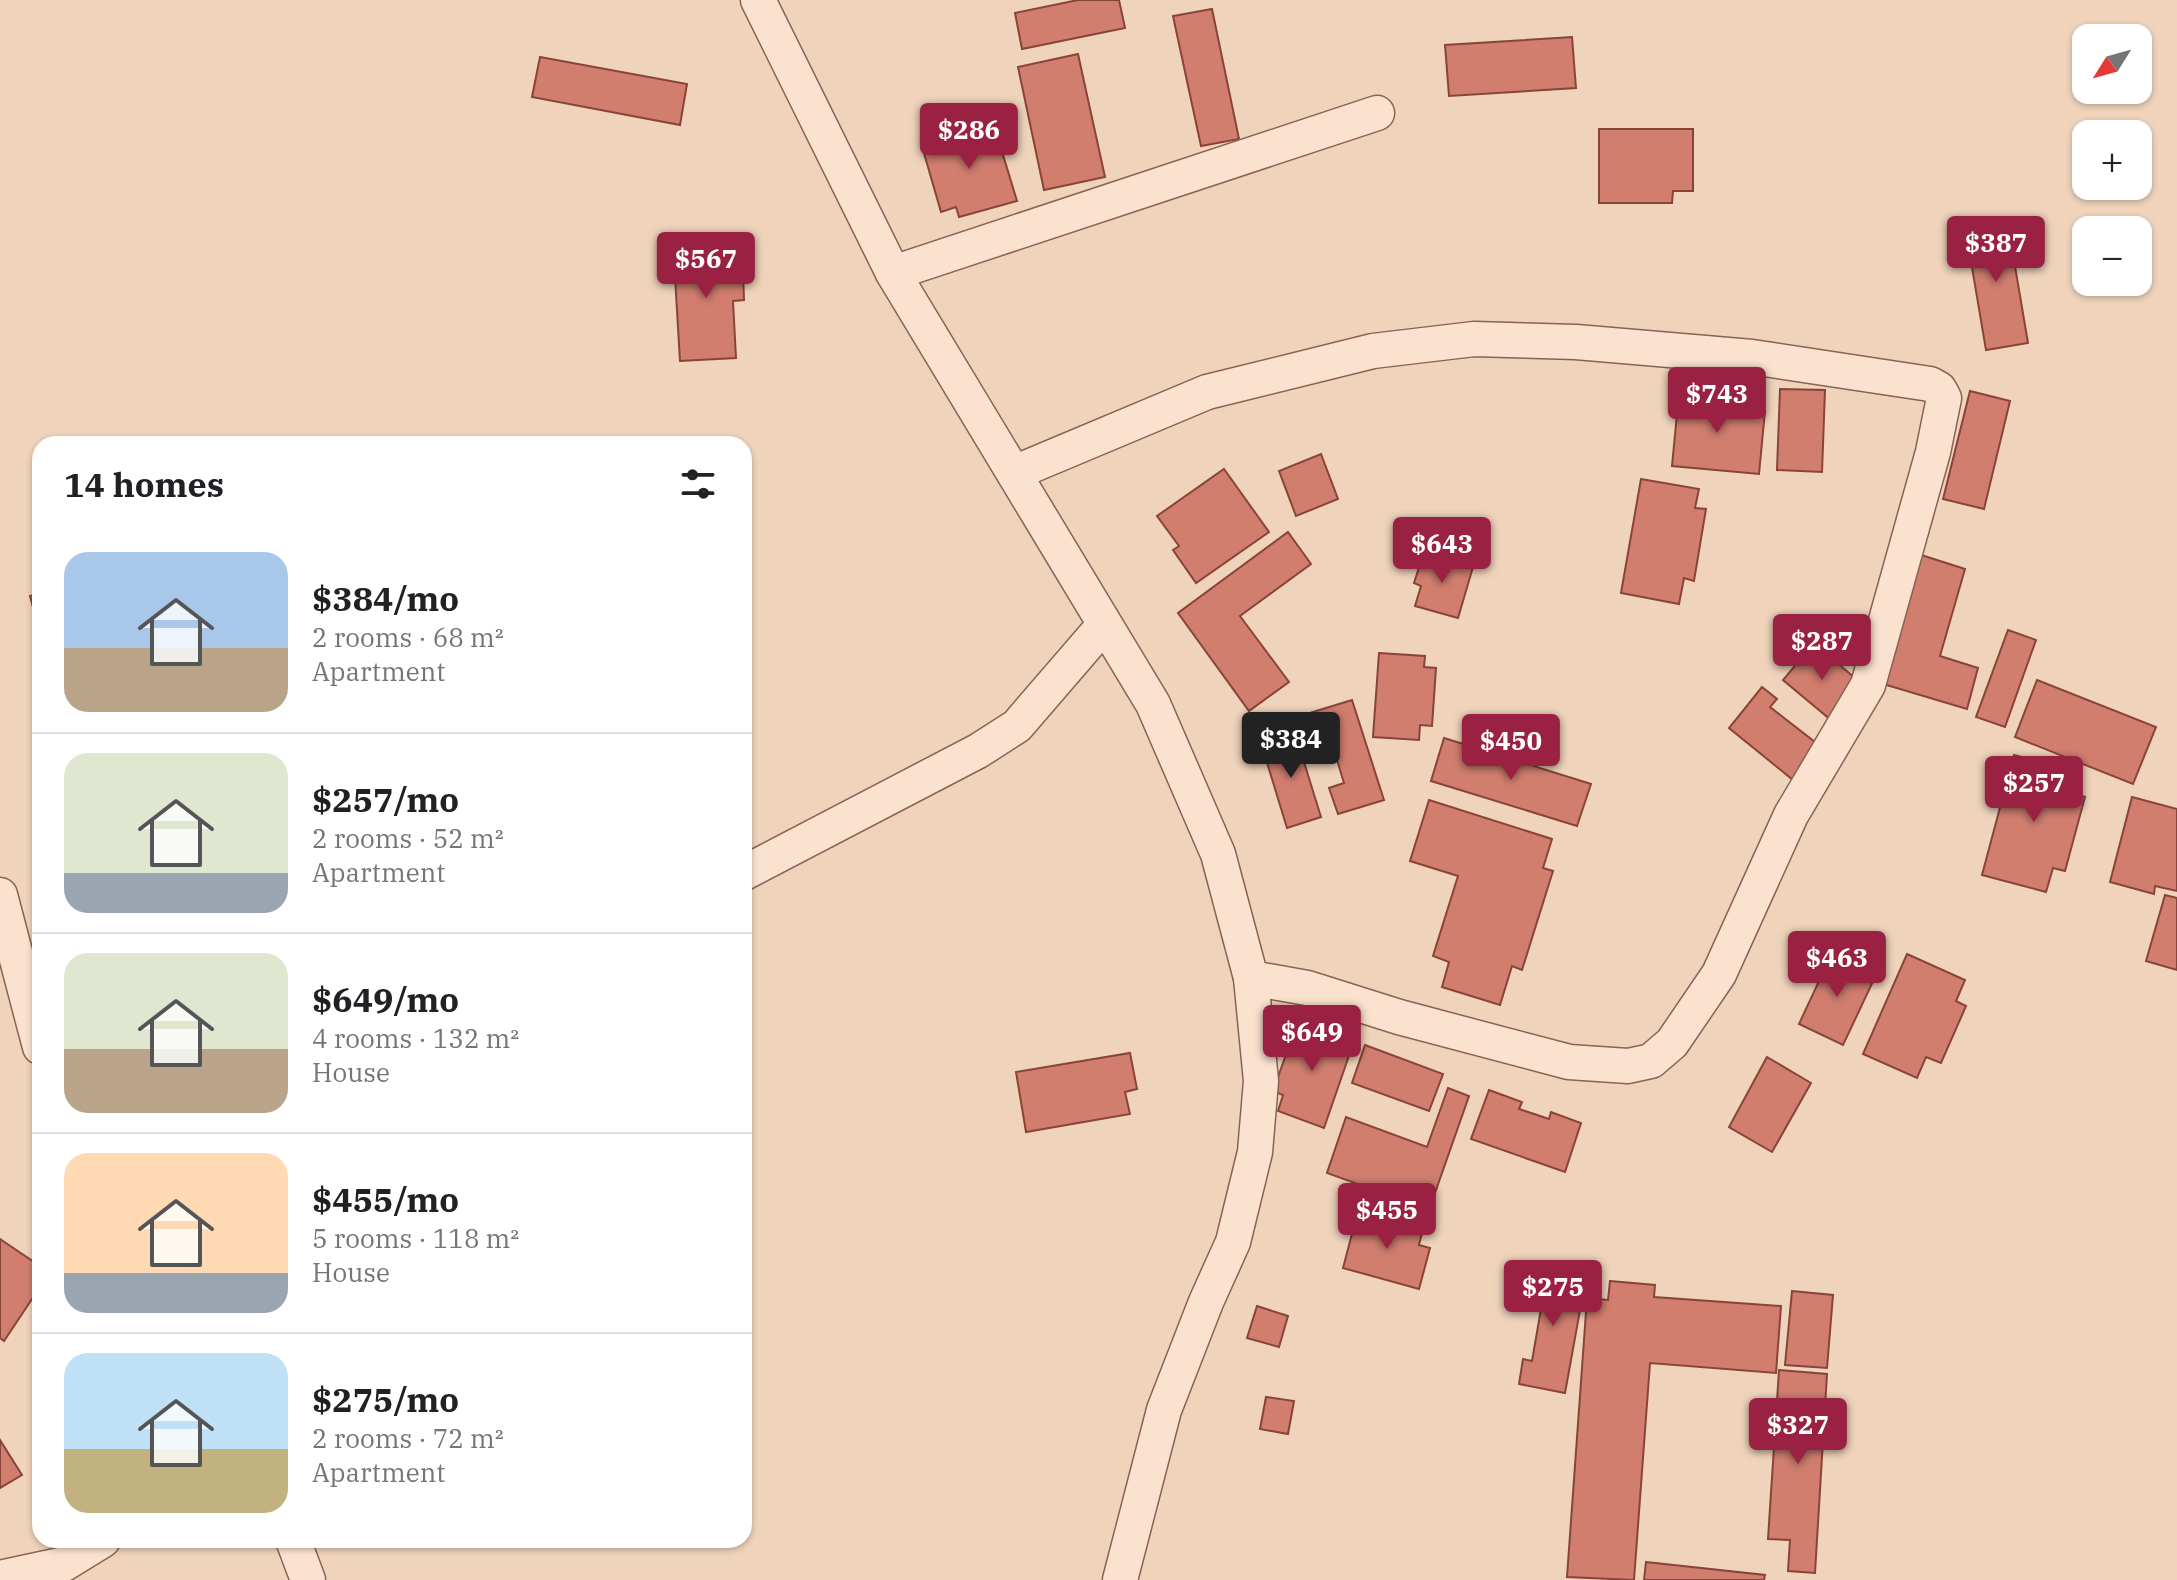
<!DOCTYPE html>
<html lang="en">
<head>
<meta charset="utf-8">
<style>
	:root { --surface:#fff; --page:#f2f2f2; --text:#202124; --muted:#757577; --line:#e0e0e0; --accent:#9b2142 }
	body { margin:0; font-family:"IBM Plex Serif",serif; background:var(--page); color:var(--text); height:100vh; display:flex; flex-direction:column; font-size:30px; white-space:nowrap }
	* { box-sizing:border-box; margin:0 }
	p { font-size:26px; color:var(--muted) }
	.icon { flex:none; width:44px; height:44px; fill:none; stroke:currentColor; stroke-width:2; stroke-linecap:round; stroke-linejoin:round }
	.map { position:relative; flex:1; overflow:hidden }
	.side { position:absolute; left:32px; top:436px; width:720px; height:1112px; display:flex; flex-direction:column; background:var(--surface); border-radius:24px; box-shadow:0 2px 6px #0004 }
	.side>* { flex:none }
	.needle { width:52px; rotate:233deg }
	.controls { position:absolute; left:2072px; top:24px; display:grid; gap:16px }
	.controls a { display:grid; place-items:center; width:80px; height:80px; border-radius:16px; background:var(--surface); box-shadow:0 2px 6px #0004; font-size:40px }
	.price { position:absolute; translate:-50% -68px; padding:0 18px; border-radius:8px; background:var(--accent); color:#fff; font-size:26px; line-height:52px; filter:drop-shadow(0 2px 4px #0008) }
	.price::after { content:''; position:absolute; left:50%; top:48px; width:24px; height:18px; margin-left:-12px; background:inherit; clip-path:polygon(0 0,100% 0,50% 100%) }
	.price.current { background:#222; color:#fff }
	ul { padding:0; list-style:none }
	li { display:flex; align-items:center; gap:24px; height:200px; padding:0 32px }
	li+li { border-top:2px solid var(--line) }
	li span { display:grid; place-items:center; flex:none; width:224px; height:160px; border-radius:24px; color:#555 }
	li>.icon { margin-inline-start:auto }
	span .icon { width:96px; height:96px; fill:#fffc; stroke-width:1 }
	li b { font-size:34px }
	h2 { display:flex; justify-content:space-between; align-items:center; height:96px; padding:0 32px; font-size:34px }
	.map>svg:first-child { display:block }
</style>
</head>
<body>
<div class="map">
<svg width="2177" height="1580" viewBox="0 0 2177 1580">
	<rect width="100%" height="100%" fill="#f0d3bb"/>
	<g fill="#d17e6f" stroke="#894439" stroke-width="2">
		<path d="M1078 0H1119L1125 28 1022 49 1015 13Z"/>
		<path d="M1212 9 1239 139 1201 146 1173 16Z"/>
		<path d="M1572 37 1576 88 1449 96 1445 45Z"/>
		<path d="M1078 54 1105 177 1044 190 1018 67Z"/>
		<path d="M540 57 687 84 680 125 532 97Z"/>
		<path d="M993 122 1017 201 959 217 956 207 941 212 921 143Z"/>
		<path d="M1599 129H1693V191H1673L1672 203H1599Z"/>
		<path d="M2007 219 2028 343 1986 350 1965 226Z"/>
		<path d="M730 241 732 271H743L744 300 733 301 736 358 680 361 673 243Z"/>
		<path d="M1780 389 1825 390 1822 472 1777 470Z"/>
		<path d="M1970 391 2010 401 1984 509 1943 499Z"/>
		<path d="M1679 393 1729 398 1728 407 1765 411 1759 474 1672 466Z"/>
		<path d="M1321 454 1338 499 1296 516 1279 471Z"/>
		<path d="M1224 469 1269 532 1196 583 1173 550 1179 546 1157 516Z"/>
		<path d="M1641 479 1699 489 1695 508 1706 509 1694 581 1684 578 1679 604 1621 593Z"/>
		<path d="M1288 532 1311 564 1240 616 1289 682 1249 711 1178 613Z"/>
		<path d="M1424 552 1473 567 1458 618 1415 606 1421 586 1414 583Z"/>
		<path d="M1918 554 1965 569 1940 656 1978 668 1967 709 1880 683Z"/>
		<path d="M40 594V633L30 596Z"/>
		<path d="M2008 630 2036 640 2005 727 1976 717Z"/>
		<path d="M1814 643 1862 684 1831 720 1783 680Z"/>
		<path d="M1379 653 1425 656 1424 667 1436 668 1432 726 1420 725 1419 740 1373 737Z"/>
		<path d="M2037 680 2156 727 2133 784 2015 737Z"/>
		<path d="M1762 687 1777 699 1770 707 1820 746 1793 780 1729 728Z"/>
		<path d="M1352 700 1384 800 1338 814 1329 788 1344 783 1333 747 1311 754 1300 716Z"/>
		<path d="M1295 733 1321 817 1287 828 1261 743Z"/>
		<path d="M1444 738 1591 784 1577 826 1431 781Z"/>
		<path d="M2014 755 2078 772 2072 793 2085 797 2065 871 2053 868 2046 892 1982 875Z"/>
		<path d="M2132 797 2177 809V891L2155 886 2154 894 2110 882Z"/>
		<path d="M1429 800 1552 839 1543 868 1553 871 1522 970 1512 966 1500 1005 1442 987 1449 962 1433 956 1458 876 1410 861Z"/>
		<path d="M2165 895 2177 898V970L2146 961Z"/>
		<path d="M1832 953 1876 975 1843 1045 1799 1024Z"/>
		<path d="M1907 954 1965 980 1956 1001 1966 1006 1941 1063 1926 1057 1917 1078 1863 1054Z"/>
		<path d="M1298 1021 1354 1041 1324 1128 1278 1111 1283 1095 1273 1091Z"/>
		<path d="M1365 1045 1443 1074 1429 1111 1352 1083Z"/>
		<path d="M1130 1053 1137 1089 1125 1092 1130 1114 1026 1132 1016 1072Z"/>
		<path d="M1767 1057 1811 1083 1772 1152 1729 1127Z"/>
		<path d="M1448 1088 1469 1096 1429 1210 1327 1173 1346 1117 1427 1147Z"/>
		<path d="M1489 1090 1522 1102 1519 1109 1549 1119 1551 1112 1581 1123 1565 1172 1471 1139Z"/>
		<path d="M1358 1211 1423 1229 1419 1245 1430 1248 1419 1289 1343 1268Z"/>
		<path d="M0 1239 40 1266V1287L4 1341 0 1338Z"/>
		<path d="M1534 1267 1586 1277 1565 1393 1519 1384 1523 1359 1532 1361 1541 1309 1527 1306Z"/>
		<path d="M1610 1281 1655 1285 1654 1297 1781 1306 1776 1373 1650 1363 1634 1580 1567 1577 1587 1298 1608 1300Z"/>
		<path d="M1792 1291 1833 1295 1827 1368 1785 1365Z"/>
		<path d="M1257 1306 1288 1316 1279 1347 1247 1338Z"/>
		<path d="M1779 1370 1827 1374 1815 1573 1788 1571 1790 1540 1768 1539Z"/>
		<path d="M1266 1397 1294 1401 1288 1434 1260 1429Z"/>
		<path d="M0 1440 22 1475 0 1488Z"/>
		<path d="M1646 1562 1765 1575 1764 1580H1644Z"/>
	</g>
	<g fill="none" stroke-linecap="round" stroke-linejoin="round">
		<defs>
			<g id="street">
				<path d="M758 0 893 273 1153 704 1218 854 1251 978 1261 1081 1255 1152 1233 1242 1206 1302 1164 1410 1120 1580"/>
				<path d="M893 273 1377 113"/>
				<path d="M1014 473 1207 392 1373 351 1474 339 1576 342 1752 357 1930 384 1939 389 1944 398 1933 452 1868 685 1791 815 1719 974 1672 1043 1651 1061 1628 1066 1569 1062 1399 1017 1307 988 1251 978"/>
				<path d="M744 873 978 751 1017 726 1104 625"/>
				<path d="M0 895 40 1047"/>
				<path d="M293 1540 308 1580"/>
				<path d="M0 1578 64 1564 103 1540"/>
			</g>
		</defs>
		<use href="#street" stroke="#886254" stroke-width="37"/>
		<use href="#street" stroke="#fbe2cf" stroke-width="34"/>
	</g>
</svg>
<div class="controls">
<a><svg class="needle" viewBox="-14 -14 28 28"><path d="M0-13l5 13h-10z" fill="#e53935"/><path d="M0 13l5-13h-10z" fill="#757577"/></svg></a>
<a>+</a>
<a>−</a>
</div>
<b class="price" style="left:969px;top:171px">$286</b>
<b class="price" style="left:1996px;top:284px">$387</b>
<b class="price" style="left:706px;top:300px">$567</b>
<b class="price" style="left:1717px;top:435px">$743</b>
<b class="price" style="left:1442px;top:585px">$643</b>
<b class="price" style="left:1822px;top:682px">$287</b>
<b class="price current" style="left:1291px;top:780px">$384</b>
<b class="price" style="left:1511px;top:782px">$450</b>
<b class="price" style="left:2034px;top:824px">$257</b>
<b class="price" style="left:1837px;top:999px">$463</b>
<b class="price" style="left:1312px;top:1073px">$649</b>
<b class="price" style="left:1387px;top:1251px">$455</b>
<b class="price" style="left:1553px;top:1328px">$275</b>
<b class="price" style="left:1798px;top:1466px">$327</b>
<section class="side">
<h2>14 homes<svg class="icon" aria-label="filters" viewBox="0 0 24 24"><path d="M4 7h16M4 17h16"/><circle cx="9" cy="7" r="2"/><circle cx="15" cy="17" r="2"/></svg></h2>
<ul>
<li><span style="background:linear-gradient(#a9c7e8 60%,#b9a48a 0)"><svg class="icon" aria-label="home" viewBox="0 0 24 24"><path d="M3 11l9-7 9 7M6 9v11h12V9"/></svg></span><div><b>$384/mo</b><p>2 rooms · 68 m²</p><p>Apartment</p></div></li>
<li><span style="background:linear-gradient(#dfe7d0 75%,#9aa5b1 0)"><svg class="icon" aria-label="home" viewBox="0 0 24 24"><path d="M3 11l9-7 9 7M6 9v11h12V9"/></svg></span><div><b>$257/mo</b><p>2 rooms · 52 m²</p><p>Apartment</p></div></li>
<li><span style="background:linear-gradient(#dfe7d0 60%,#b9a48a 0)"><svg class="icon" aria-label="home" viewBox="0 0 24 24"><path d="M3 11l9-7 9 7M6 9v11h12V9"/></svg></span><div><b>$649/mo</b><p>4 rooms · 132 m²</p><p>House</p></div></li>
<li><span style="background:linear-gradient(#ffd9b3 75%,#9aa5b1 0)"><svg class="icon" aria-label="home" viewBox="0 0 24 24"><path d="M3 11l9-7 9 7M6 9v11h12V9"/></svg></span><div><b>$455/mo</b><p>5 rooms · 118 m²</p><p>House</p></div></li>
<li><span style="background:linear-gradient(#bfe0f5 60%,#c2b280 0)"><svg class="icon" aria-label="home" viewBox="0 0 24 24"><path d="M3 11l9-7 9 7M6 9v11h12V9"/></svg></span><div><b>$275/mo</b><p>2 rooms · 72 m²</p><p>Apartment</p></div></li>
</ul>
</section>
</div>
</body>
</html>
